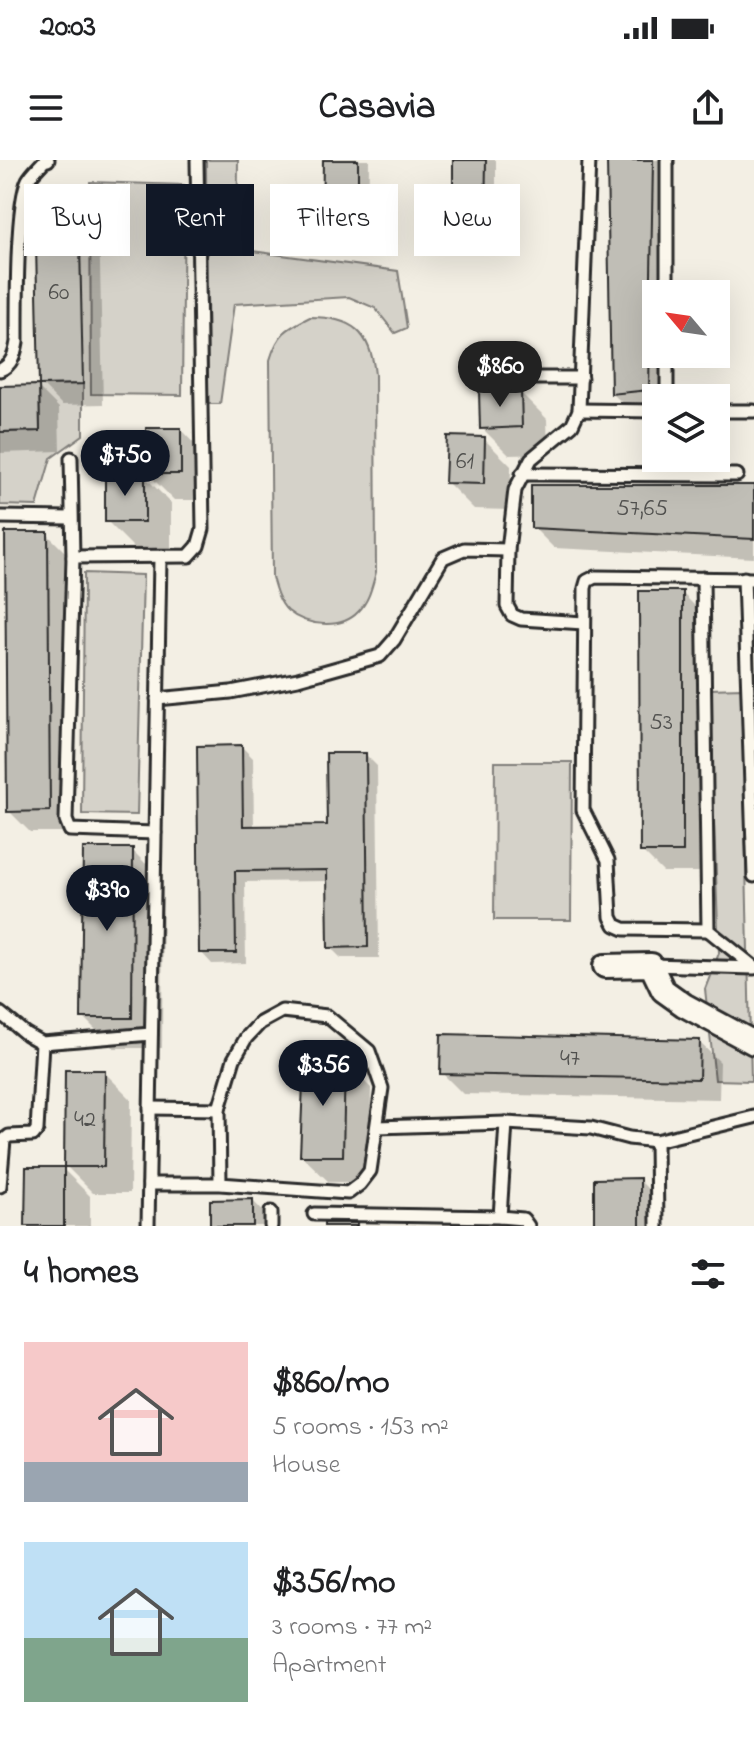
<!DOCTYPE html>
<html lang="en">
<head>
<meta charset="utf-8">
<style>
	:root { --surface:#fff; --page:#f2f2f2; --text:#202124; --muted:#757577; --accent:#111827 }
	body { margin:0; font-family:"Indie Flower",sans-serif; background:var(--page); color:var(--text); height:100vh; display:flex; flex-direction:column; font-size:30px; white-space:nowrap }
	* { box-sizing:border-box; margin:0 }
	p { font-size:26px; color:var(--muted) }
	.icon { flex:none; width:44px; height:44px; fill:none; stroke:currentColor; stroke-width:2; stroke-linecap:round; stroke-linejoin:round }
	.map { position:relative; height:1066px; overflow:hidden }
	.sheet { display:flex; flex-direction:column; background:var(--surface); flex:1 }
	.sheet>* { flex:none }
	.hud { position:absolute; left:24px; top:24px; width:706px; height:72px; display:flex; gap:16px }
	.needle { width:52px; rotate:299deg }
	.buttons { position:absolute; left:642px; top:120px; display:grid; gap:16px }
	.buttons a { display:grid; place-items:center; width:88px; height:88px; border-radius:0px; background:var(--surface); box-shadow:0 8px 32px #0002; font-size:40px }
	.price { position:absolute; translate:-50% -68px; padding:0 18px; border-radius:28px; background:var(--accent); color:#fff; font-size:26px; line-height:52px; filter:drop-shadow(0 2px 4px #0008) }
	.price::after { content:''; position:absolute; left:50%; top:48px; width:24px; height:18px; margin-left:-12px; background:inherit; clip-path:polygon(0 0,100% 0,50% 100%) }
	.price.selected { background:#222; color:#fff }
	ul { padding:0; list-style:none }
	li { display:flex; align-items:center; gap:24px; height:200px; padding:0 24px }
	li span { display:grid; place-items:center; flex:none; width:224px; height:160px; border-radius:0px; color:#555 }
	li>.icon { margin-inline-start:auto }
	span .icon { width:96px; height:96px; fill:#fffc; stroke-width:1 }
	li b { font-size:34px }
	h2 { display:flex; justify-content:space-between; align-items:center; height:96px; padding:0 24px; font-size:34px }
	.chip { padding:0 28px; border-radius:0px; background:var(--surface); box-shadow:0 8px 32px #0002; font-size:28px; line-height:72px }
	.chip.selected { background:var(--accent); color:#fff }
	.status { display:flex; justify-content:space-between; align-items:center; height:56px; padding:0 40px; background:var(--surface); direction:ltr }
	.status svg { height:22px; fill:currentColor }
	header { display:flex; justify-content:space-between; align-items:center; height:104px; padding:0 24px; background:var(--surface); font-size:36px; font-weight:700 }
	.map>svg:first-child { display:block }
</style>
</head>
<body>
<div class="status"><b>20:03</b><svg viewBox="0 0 49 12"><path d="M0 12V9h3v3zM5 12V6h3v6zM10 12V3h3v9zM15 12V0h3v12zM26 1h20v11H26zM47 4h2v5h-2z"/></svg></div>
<header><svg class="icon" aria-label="menu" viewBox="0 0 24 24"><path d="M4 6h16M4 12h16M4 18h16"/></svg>Casavia<svg class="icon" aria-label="share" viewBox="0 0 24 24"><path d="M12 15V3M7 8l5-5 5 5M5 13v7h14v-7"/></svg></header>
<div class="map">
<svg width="754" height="1066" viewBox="0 0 754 1066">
	<rect width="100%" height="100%" fill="#f3efe4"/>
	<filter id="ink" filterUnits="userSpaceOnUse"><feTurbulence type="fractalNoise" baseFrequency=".0125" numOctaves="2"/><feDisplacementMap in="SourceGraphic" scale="16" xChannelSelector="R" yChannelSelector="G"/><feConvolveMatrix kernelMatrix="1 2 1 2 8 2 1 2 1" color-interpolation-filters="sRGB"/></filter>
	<g filter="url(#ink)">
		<g fill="#d5d2c9" stroke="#807e7a" stroke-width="2">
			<path d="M206 0H238L237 89 398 111 407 168 395 173 375 148 349 137 234 144 220 244H208Z"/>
			<path d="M90 22 184 25 182 235 91 234Z"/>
			<path d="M310 157C352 157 371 172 375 215L376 412C372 427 369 441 358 452 341 470 306 466 288 451 279 443 275 428 272 417L270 200C278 173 286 169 310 157Z"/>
			<path d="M83 224V275L51 298 37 346 0 345V272L40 271 39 225Z"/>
			<path d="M84 413 143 415 137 655 82 654Z"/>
			<path d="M742 528 751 921 715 920 705 829 719 793 709 529Z"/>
			<path d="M495 602H572L571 760H494Z"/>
		</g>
		<g fill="#0003">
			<path d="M325 0H369L368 77H336L324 65Z"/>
			<path d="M455 0H496V68H466L455 57Z"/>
			<path d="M609 0H674L671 134H656V194H670L669 238H656V252L634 254 613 234Z"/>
			<path d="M78 39 99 59 103 244 62 245 41 224Z"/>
			<path d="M38 227 59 248 60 291 0 293V228Z"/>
			<path d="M520 232 547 259 548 294 509 295 482 268Z"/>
			<path d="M181 270 207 297V340H174L147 313Z"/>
			<path d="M484 279 511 306 510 350 474 349 447 322Z"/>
			<path d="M144 316 171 343V388H134L107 361Z"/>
			<path d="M754 327V398L554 388 533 367Z"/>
			<path d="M47 374 68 395 70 672H30L9 651Z"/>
			<path d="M682 433 703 454V712H663L642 691Z"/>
			<path d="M242 587 253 598 254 668 329 667 366 595 377 606 379 798H341L330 787 329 721 245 722 246 803 212 804 201 792Z"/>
			<path d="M132 690 163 721 162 888H114L83 857Z"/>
			<path d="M699 882 720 902 719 939 463 934 442 913Z"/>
			<path d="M344 901 371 928 369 1022H329L302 996Z"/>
			<path d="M104 912 131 939 130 1033H93L66 1006Z"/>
			<path d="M63 1009 90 1036V1066H27Z"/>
			<path d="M639 1020 660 1041V1066H596Z"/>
			<path d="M253 1041 277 1066H212Z"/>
		</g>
		<g fill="#c0beb6" stroke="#2b2b2b" stroke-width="2">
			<path d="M323 0H358V66H322Z"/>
			<path d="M453 0H486L485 58H453Z"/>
			<path d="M607 0H653L649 230 611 234Z"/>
			<path d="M79 37 83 224 39 225 35 38Z"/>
			<path d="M39 225 40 271 0 272V226Z"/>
			<path d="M521 230 522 267 480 269 479 231Z"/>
			<path d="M146 268H181V314H145Z"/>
			<path d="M447 276 485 277 484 324 445 323Z"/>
			<rect x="105" y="314" width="40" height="48"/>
			<path d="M531 325H754V379L531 368Z"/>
			<path d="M5 372H48L50 651 7 652Z"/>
			<path d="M639 431H683V692H640Z"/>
			<path d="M242 585 243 666 327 665 326 593H366L368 787 328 788 327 710 235 711 236 793H199L197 586Z"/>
			<path d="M83 688H133L132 858H81Z"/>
			<path d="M441 874 700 880 699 919 440 914Z"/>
			<path d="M304 899H345L343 996H300Z"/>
			<path d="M65 910H105L104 1007H64Z"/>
			<path d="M26 1007H64V1066H25Z"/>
			<path d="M640 1018V1066H594V1019Z"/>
			<path d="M253 1039V1066H210V1040Z"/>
			<rect x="324" y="1063" width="33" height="3"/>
		</g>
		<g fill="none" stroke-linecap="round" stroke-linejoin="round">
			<defs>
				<g id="lane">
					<path d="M667 134V0"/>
					<path d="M0 210C12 205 15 194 17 182 17 150 16 44 28 20 32 13 39 7 44 1L48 0"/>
					<path d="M527 218H581"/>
					<path d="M667 238V194"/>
					<path d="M579 250 656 251"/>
					<path d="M716 251H754"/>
					<path d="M71 298 73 397 66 660 70 670 155 673"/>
					<path d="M522 314 737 315"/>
					<path d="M0 357 71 358"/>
					<path d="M73 397 189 396 198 386 203 369 197 0"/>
					<path d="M703 418 708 770 754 807"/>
					<path d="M744 418 754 716"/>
					<path d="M584 463 521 459 512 455 507 446 508 390 515 330 531 299 572 265 579 250 589 0"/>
					<path d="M157 539 231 532 298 519 380 496 394 480 443 398 464 389 508 390"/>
					<path d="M708 770 624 769 615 765 611 757 608 700 583 650 585 428 587 421 595 417 754 419"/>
					<path d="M651 805 754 808"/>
					<path d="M0 853 26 874 42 883"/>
					<path d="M150 948 219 949"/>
					<path d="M377 967 506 963 591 968 629 978 656 981 754 957"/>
					<path d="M656 981 657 1066"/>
					<path d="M149 1024H220L348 1033 360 1024 370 1011 382 928 369 891 327 856 282 851 260 863 246 878 234 899 219 949 220 1024"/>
					<path d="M0 1026 4 980 9 976 33 975 37 970 42 883 151 874"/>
					<path d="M271 1052V1066"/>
					<path d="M314 1054 500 1057 523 1059 528 1066"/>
					<path d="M500 1057 506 963"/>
					<path d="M148 1066 160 398"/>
				</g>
				<path id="street" d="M605 806 651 805 663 830 684 845 754 883"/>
			</defs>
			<use href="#lane" stroke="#2b2b2b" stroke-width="17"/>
			<use href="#street" stroke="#2b2b2b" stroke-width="28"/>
			<use href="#lane" stroke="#fbf7ec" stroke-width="11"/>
			<use href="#street" stroke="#fbf7ec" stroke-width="22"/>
		</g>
	</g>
	<g text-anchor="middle" stroke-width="8" stroke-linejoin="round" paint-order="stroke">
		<g font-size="24" fill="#50504e">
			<text x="59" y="139">60</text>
			<text x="465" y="308">61</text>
			<text x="642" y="355">57,65</text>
			<text x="661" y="569">53</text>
			<text x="570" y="905">47</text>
			<text x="85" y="966">42</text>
		</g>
	</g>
</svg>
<div class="buttons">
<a><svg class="needle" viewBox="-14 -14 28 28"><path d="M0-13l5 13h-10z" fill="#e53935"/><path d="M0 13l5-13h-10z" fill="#757577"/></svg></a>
<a><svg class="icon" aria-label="layers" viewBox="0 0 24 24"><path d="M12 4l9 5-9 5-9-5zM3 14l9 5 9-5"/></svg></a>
</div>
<b class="price selected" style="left:500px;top:249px">$860</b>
<b class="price" style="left:125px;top:338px">$750</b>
<b class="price" style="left:107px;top:773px">$390</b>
<b class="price" style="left:323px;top:948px">$356</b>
<div class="hud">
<a class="chip">Buy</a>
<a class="chip selected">Rent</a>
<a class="chip">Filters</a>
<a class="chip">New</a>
</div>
</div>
<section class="sheet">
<h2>4 homes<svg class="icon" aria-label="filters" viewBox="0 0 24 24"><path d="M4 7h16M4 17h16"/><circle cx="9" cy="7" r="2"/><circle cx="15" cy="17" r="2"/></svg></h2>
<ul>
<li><span style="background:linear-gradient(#f6c9c9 75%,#9aa5b1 0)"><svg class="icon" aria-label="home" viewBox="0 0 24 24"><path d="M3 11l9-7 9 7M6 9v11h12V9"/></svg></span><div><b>$860/mo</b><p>5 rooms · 153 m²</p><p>House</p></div></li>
<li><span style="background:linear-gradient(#bfe0f5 60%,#7fa58c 0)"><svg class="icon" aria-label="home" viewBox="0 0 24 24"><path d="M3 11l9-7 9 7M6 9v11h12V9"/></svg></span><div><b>$356/mo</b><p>3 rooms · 77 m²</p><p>Apartment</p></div></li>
</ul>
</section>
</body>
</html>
